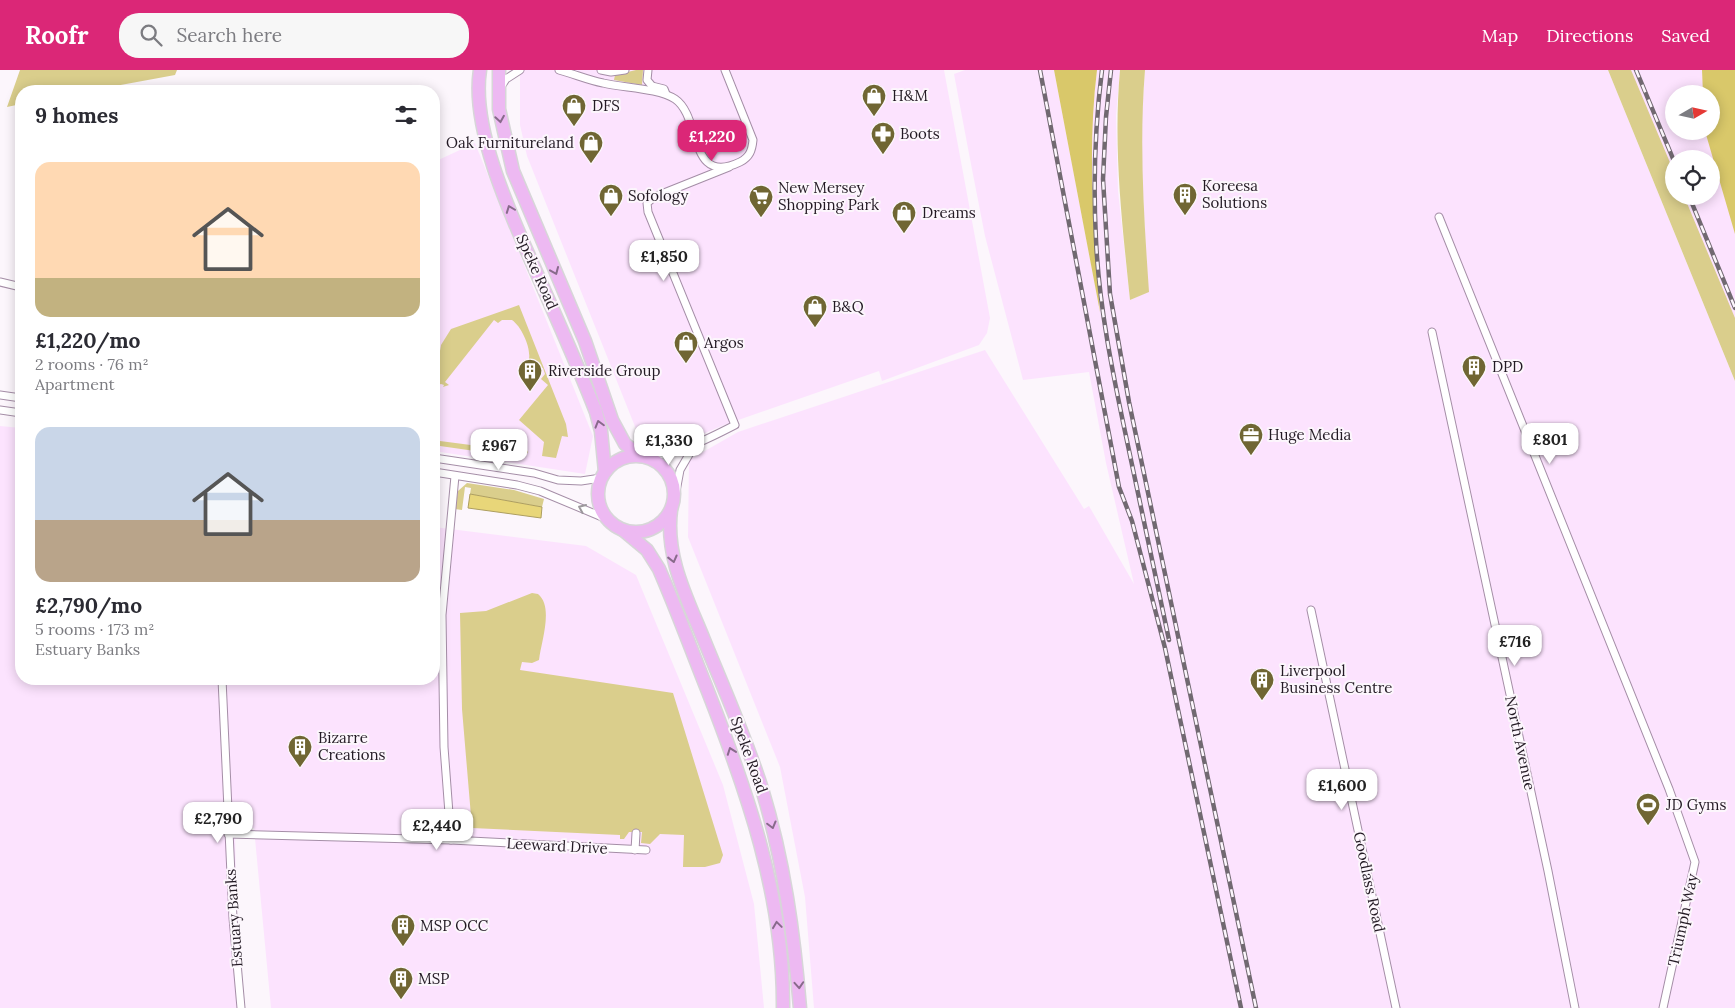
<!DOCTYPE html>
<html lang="en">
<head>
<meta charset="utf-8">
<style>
	:root { --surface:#fff; --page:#f7f7f7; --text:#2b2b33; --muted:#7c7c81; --accent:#db2777 }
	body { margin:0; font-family:Lora,serif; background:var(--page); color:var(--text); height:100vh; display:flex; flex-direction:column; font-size:19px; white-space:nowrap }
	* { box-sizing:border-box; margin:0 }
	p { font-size:16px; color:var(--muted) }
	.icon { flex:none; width:28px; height:28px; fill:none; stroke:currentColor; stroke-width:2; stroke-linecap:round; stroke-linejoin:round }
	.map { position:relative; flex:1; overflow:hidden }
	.side { position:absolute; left:15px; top:15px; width:425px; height:600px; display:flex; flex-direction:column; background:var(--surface); border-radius:20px; box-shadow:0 2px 12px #0003 }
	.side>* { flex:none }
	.needle { width:32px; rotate:81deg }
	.controls { position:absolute; left:1665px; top:15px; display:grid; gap:10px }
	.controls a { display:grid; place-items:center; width:55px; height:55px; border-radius:50%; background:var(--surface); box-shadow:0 2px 12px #0003; font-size:25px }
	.price { position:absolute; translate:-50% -42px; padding:0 11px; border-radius:10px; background:#fff; color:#222; font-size:16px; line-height:32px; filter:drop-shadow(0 1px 2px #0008) }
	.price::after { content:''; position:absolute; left:50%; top:30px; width:15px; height:11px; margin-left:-8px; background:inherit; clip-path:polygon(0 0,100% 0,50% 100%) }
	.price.current { background:var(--accent); color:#fff }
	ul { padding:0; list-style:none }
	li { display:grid; align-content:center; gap:10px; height:265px; padding:0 20px }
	li span { display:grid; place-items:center; height:155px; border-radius:15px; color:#555 }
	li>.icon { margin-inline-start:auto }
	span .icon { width:90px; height:90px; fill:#fffc; stroke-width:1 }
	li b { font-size:21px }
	h2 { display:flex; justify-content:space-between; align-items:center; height:60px; padding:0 20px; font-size:21px }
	header { display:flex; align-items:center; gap:30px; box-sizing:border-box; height:70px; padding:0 25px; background:var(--accent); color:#fff }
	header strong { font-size:24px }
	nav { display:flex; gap:28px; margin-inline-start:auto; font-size:18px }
	.search { width:350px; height:45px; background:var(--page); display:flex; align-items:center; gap:12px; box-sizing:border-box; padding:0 18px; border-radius:20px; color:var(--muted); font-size:19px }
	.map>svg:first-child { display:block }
</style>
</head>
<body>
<header>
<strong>Roofr</strong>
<div class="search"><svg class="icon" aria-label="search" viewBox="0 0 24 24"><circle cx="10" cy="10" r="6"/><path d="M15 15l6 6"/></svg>Search here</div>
<nav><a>Map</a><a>Directions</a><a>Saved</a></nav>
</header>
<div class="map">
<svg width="1735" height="938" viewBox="0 0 1735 938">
	<rect width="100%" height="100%" fill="#fcf6fc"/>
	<g fill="#fce3fe" fill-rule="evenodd">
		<path d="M520 0H944L990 248 987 263 979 275 882 311 879 301 724 355 668 379 642 374 527 86 520 55Z"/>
		<path d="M965 0H1054L1100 241 1091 117 1092 44 1097 0H1120L1116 46 1118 121 1130 230 1148 222 1142 104V43L1145 0H1608L1735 311V938H814L805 827 780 697 688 467 689 390 738 362 985 280 1084 439 1089 436 1134 514 1106 393 1089 302 1023 310 985 166 970 89 954 4Z"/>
		<path d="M1617 0H1702L1704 24H1674V61H1707L1735 146V286ZM1674 89H1711V126H1674Z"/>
		<path d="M475 73 593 366 585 404 434 381V92Z"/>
		<path d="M0 356 21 358V609H434V457L586 476 636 505 723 715 754 834 764 938H271L254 758H235L238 938H0Z"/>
	</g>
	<g fill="#dace8c">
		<path d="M20 0H177L175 5 88 21H21V34L7 37Z"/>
		<path d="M636 0H643L642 15 614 10 615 5Z"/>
		<path d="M1120 0H1145C1139 74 1144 148 1149 222L1130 230C1122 152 1113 78 1120 0Z"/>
		<path d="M1608 0H1631L1674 102V126H1684L1735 248V311Z"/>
		<path d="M519 235 566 354 568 367 562 366 556 388 542 386 544 372 519 350 548 315 541 309 545 304 543 298 538 297 535 300 532 298 535 294 529 289C531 278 522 257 512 250H502L498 253 494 250 445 312 449 315 443 317 444 315 441 314 434 316 441 275 451 259Z"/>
		<path d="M440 371 509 380 510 375 526 378 528 382 524 388 440 376Z"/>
		<path d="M467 413 514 420 544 429 542 437 470 424 471 418 465 417 462 440 455 439 458 421Z"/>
		<path d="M532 523 538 524C554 537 541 572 539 590L532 593 522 592 520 600 673 623 723 785 720 793 705 797H683L684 765 660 764 650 774 641 773 642 762H629L624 769H620V765L472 758 462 639 460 543 486 541Z"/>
	</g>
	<g fill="#d9c86a">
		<path d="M1054 0H1097C1087 81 1094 161 1100 242Z"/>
		<path d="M1702 0H1735V164L1705 61H1711V24H1703Z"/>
	</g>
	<path fill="#e8d679" stroke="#ad9e60" d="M470 424 542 437 541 448 468 438Z"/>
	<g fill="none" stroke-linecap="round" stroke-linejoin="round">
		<defs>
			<g id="street">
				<path d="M559 0C574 4 588 10 603 13 623 18 658 18 675 29 702 47 688 117 740 92 750 87 752 80 753 70L725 0"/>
				<path d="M601 0 611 2 625 0"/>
				<path d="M648 0 647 10 652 16 664 19 666 24"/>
				<path d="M500 18 506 9 520 0"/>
				<path d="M1439 147 1669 719 1695 792 1663 938"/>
				<path d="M0 212 21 217"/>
				<path d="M1432 262 1548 801 1575 938"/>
				<path d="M0 325 21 328"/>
				<path d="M0 340 21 343"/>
				<path d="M647 387C680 383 706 370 735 355L648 142 647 133 654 127 729 97"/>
				<path d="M434 388 534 403 558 410 581 411 601 408"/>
				<path d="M434 402 517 415 540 421 607 449"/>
				<path d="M675 427 680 400 694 376"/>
				<path d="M1311 540 1396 938"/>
				<path d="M222 609 233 848 241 938"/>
				<path d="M228 764 451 770 646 780"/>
				<path d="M451 770 444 677 442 545 455 406"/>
				<path d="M635 780 636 763"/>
			</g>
			<g id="highway">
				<path d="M480 0C470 62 516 156 541 213 560 256 579 298 596 342L601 361 605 402"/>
				<path d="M499 0V39L513 101 585 271 612 350 625 374 641 386"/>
				<circle cx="636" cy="424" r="38"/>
				<path d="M671 440C665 487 687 528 704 570 724 619 746 668 762 719 784 791 794 863 800 938"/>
				<path d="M623 460 647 480 659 499C676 538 691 579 707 619 747 721 784 826 783 938"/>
			</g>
		</defs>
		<use href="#street" stroke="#a58ea7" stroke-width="9"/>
		<use href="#highway" stroke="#d7d6d8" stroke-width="15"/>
		<use href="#street" stroke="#fff" stroke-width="7"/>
		<use href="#highway" stroke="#edb9f2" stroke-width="12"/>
		<defs>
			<g id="rail">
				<path d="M1040 0 1119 417 1132 451 1165 578 1241 938"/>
				<path d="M1102 0C1095 56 1093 113 1096 170 1099 237 1113 305 1127 371 1141 437 1155 504 1169 570"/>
				<path d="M1111 0 1106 47 1103 109 1110 224 1129 332 1256 938"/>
				<path d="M1636 0 1674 91"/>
				<path d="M1689 126 1735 238"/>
			</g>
		</defs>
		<use href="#rail" stroke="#716971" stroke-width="4.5"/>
		<use href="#rail" stroke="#fcf6fc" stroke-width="2.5" stroke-dasharray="8" stroke-linecap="butt"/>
	</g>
	<defs><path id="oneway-chevron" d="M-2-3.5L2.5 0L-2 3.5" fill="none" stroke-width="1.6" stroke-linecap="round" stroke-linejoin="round" transform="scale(1.25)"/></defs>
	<g stroke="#886a8b">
		<use href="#oneway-chevron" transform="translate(500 49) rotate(81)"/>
		<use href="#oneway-chevron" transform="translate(510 139) rotate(-111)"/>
		<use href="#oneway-chevron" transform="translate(555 201) rotate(67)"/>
		<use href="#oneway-chevron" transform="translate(599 354) rotate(-106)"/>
		<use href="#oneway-chevron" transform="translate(673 489) rotate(76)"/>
		<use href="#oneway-chevron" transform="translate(731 681) rotate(-110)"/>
		<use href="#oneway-chevron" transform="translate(772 755) rotate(75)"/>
		<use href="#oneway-chevron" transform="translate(777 855) rotate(-98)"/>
		<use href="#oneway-chevron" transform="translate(799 915) rotate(86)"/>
	</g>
	<use stroke="#9c989c" href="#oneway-chevron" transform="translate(582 438) rotate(-156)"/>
	<defs>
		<symbol id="shop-pin" viewBox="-11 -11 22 30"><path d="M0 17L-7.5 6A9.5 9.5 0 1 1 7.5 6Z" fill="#706633" stroke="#fcf6fc"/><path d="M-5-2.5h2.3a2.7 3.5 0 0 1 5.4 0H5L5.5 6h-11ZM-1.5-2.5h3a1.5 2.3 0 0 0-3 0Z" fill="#fff"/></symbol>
		<symbol id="pharmacy-pin" viewBox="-11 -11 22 30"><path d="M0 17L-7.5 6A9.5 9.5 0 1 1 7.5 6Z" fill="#706633" stroke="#fcf6fc"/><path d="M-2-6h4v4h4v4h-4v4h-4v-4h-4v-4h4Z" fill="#fff"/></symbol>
		<symbol id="building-pin" viewBox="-11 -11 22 30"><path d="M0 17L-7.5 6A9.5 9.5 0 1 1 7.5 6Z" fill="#706633" stroke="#fcf6fc"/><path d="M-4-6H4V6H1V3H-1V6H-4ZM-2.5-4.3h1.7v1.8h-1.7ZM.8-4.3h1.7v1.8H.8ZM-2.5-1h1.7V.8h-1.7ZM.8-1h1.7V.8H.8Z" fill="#fff"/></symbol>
		<symbol id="supermarket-pin" viewBox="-11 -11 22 30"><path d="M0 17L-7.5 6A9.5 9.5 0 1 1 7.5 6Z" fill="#706633" stroke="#fcf6fc"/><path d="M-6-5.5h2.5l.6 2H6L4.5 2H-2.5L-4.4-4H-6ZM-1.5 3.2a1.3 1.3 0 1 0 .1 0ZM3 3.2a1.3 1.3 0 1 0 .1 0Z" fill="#fff"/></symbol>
		<symbol id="office-pin" viewBox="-11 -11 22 30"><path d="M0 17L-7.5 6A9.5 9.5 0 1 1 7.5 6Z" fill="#706633" stroke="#fcf6fc"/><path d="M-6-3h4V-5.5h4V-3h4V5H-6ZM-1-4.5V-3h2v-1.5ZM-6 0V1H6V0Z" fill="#fff"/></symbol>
		<symbol id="stadium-pin" viewBox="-11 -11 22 30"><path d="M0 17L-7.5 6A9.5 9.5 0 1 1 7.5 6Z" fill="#706633" stroke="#fcf6fc"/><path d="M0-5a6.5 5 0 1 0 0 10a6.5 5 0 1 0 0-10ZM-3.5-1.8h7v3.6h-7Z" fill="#fff"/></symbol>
	</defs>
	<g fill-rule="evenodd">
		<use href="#shop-pin" x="860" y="12" width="28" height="38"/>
		<use href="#shop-pin" x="560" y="22" width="28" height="38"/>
		<use href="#pharmacy-pin" x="869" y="50" width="28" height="38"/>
		<use href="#shop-pin" x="577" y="59" width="28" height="38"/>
		<use href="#building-pin" x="1171" y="111" width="28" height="38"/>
		<use href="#shop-pin" x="597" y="112" width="28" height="38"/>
		<use href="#supermarket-pin" x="747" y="113" width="28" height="38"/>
		<use href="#shop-pin" x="890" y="129" width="28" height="38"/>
		<use href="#shop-pin" x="801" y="223" width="28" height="38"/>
		<use href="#shop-pin" x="672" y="259" width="28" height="38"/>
		<use href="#building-pin" x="1460" y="283" width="28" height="38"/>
		<use href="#building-pin" x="516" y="287" width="28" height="38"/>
		<use href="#office-pin" x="1237" y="351" width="28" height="38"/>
		<use href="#building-pin" x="1248" y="596" width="28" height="38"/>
		<use href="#building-pin" x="286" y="663" width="28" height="38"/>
		<use href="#stadium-pin" x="1634" y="721" width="28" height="38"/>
		<use href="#building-pin" x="389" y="842" width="28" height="38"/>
		<use href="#building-pin" x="387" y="895" width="28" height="38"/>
	</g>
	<g text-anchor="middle" stroke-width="4" stroke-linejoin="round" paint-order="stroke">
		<g font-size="15" fill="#231a24" stroke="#fcf6fc" text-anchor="start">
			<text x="892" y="31">H&amp;M</text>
			<text x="592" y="41">DFS</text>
			<text x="900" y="69">Boots</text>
			<text x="574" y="78" text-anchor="end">Oak Furnitureland</text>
			<text x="1202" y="121">Koreesa<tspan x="1202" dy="17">Solutions</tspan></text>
			<text x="778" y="123">New Mersey<tspan x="778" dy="17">Shopping Park</tspan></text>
			<text x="628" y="131">Sofology</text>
			<text x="922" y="148">Dreams</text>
			<text x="832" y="242">B&amp;Q</text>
			<text x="704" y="278">Argos</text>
			<text x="1492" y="302">DPD</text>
			<text x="548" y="306">Riverside Group</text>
			<text x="1268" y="370">Huge Media</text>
			<text x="1280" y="606">Liverpool<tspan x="1280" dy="17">Business Centre</tspan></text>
			<text x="318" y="673">Bizarre<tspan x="318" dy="17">Creations</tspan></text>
			<text x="1666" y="740">JD Gyms</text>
			<text x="420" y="861">MSP OCC</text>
			<text x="418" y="914">MSP</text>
		</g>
		<g font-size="15" fill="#231a24" stroke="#fcf6fc">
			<text transform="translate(537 202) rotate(66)" y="5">Speke Road</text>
			<text transform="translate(1520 673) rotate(78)" y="5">North Avenue</text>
			<text transform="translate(749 685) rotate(70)" y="5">Speke Road</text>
			<text transform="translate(557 776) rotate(3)" y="5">Leeward Drive</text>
			<text transform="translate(1369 812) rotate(78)" y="5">Goodlass Road</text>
			<text transform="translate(234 848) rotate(-94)" y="5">Estuary Banks</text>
			<text transform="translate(1683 850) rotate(-78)" y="5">Triumph Way</text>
		</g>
	</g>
</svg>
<div class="controls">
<a><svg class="needle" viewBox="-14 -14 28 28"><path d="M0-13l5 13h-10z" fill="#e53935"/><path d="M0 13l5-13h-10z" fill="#7c7c81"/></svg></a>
<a><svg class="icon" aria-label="locate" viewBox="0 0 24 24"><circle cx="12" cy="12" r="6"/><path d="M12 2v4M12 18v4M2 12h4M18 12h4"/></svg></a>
</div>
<b class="price current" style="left:712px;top:92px">£1,220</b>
<b class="price" style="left:664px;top:212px">£1,850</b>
<b class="price" style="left:1550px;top:395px">£801</b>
<b class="price" style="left:669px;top:396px">£1,330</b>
<b class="price" style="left:499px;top:401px">£967</b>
<b class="price" style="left:1515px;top:597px">£716</b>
<b class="price" style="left:1342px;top:741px">£1,600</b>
<b class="price" style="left:218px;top:774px">£2,790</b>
<b class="price" style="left:437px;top:781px">£2,440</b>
<section class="side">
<h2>9 homes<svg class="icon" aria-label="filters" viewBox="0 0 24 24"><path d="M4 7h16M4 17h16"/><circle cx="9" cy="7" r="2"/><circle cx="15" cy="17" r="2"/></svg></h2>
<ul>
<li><span style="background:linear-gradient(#ffd9b3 75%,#c2b280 0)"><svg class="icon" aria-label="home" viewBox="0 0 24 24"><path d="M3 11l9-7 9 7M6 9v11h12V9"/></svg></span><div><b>£1,220/mo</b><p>2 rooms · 76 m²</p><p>Apartment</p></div></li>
<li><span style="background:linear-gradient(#c9d6e8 60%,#b9a48a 0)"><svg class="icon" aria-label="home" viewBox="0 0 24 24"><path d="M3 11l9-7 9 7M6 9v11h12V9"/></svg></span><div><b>£2,790/mo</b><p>5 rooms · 173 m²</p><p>Estuary Banks</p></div></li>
</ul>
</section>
</div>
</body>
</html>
